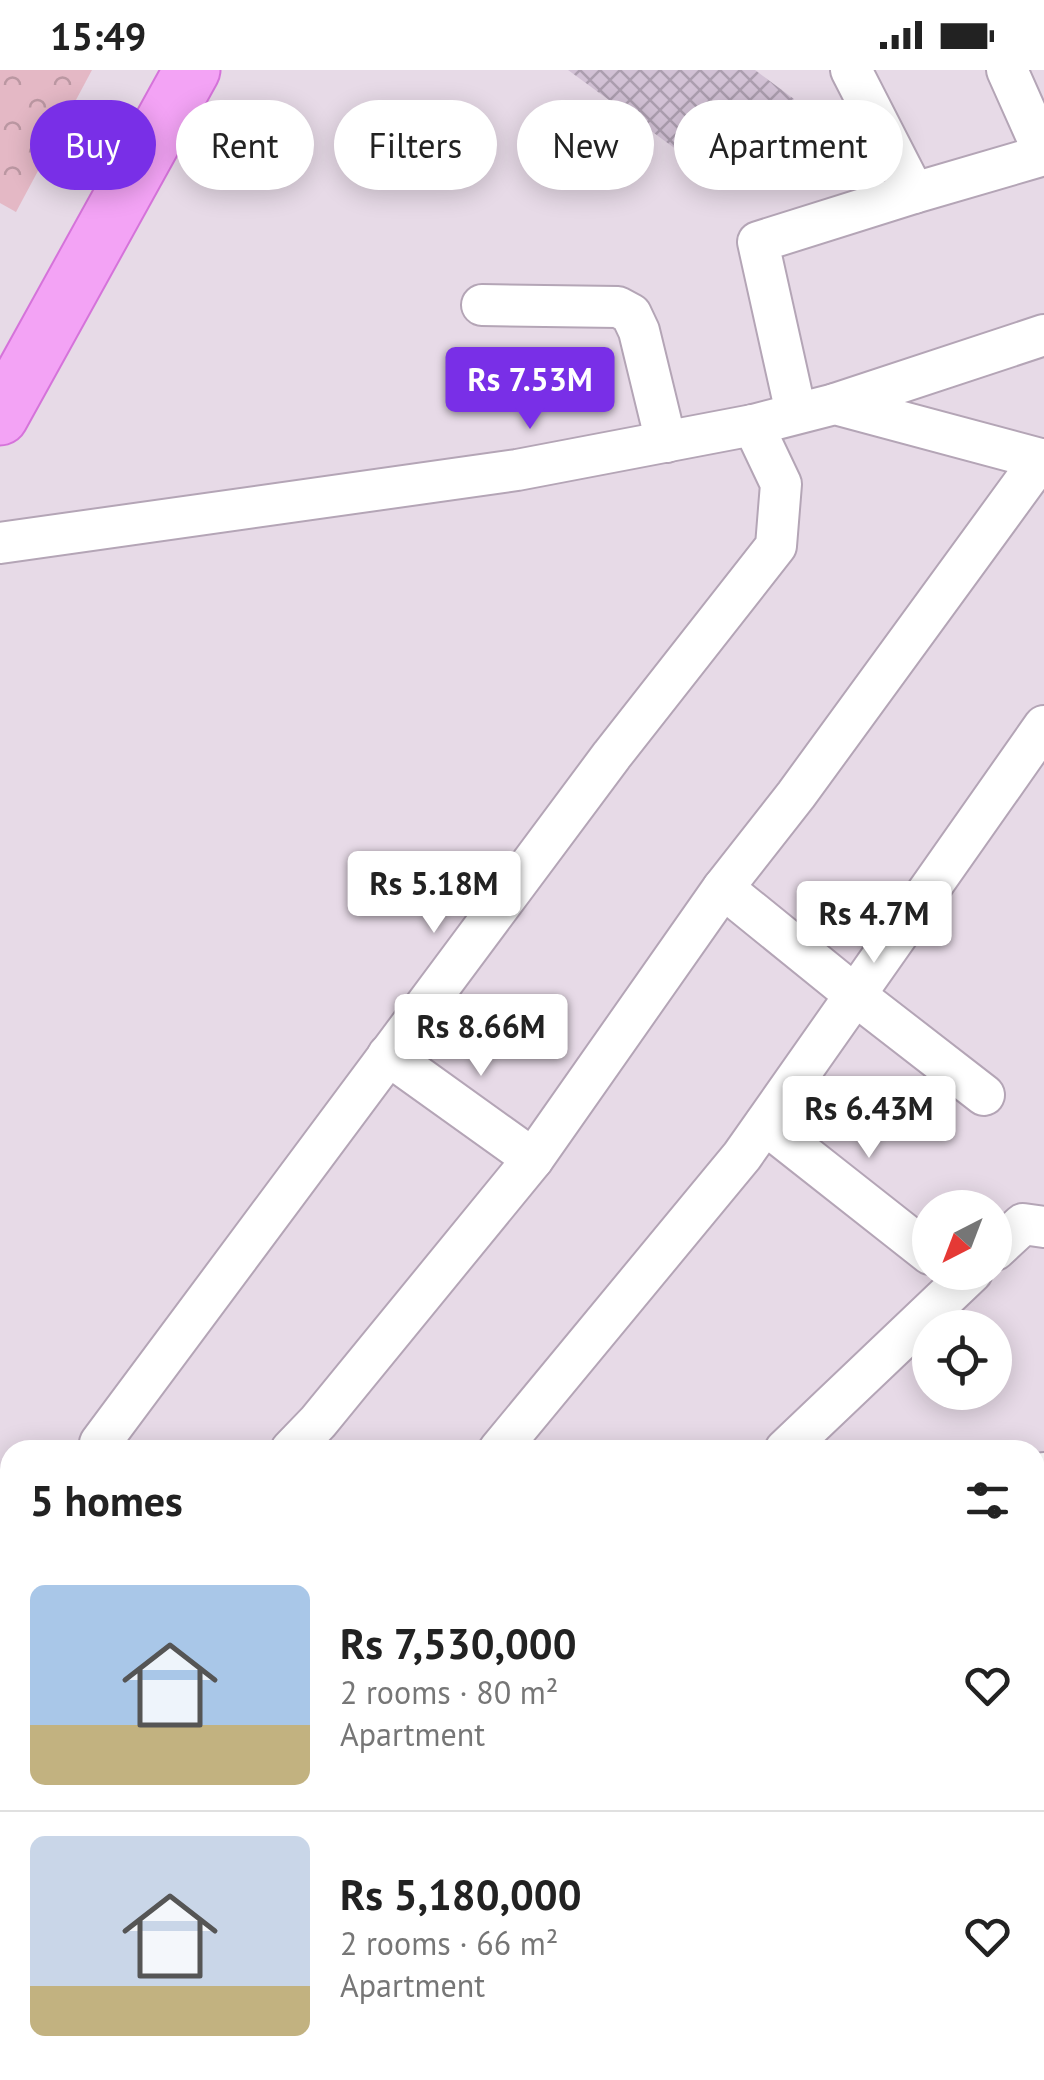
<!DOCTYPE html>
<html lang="en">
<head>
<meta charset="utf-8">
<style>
	:root { --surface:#fff; --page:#f2f2f2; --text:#222; --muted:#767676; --line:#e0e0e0; --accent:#792fe7 }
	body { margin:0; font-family:"PT Sans",sans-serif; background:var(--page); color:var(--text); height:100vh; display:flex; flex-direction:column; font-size:38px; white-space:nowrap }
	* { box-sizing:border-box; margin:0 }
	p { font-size:32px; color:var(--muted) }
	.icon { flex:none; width:55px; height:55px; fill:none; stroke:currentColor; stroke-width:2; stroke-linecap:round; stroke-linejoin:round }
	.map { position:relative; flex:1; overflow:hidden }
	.panel { position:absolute; left:0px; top:1370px; width:1045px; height:640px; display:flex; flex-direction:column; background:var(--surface); border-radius:30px 30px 0 0; box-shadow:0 5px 25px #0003 }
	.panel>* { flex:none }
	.guide { position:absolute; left:30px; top:30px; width:985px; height:90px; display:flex; gap:20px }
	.needle { width:65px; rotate:222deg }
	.buttons { position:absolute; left:912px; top:1120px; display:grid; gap:20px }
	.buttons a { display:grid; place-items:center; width:100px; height:100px; border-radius:50%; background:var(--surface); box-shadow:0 5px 25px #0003; font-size:50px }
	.price { position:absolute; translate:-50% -85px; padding:0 22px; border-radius:10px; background:#fff; color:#222; font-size:32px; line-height:65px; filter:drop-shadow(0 2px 5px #0008) }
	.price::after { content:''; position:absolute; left:50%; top:60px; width:30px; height:22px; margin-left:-15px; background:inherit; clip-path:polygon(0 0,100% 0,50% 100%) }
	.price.selected { background:var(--accent); color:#fff }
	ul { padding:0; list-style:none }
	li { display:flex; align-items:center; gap:30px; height:250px; padding:0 30px }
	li+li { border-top:2px solid var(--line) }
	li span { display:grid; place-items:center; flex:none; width:280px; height:200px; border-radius:15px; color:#555 }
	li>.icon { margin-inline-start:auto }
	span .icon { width:120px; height:120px; fill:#fffc; stroke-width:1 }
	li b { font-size:42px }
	h2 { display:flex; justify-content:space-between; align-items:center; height:120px; padding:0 30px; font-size:42px }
	.pill { padding:0 35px; border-radius:45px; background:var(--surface); box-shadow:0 5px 25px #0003; font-size:35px; line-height:90px }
	.pill.selected { background:var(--accent); color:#fff }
	.status { display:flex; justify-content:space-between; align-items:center; height:70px; padding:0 50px; background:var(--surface); direction:ltr }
	.status svg { height:28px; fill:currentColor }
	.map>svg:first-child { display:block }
</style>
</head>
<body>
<div class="status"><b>15:49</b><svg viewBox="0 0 49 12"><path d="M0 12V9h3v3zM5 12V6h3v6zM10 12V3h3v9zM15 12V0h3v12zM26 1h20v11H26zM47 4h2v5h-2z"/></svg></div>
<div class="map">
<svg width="1044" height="2010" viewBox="0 0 1044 2010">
	<defs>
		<pattern id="park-crowns" width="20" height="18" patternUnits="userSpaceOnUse" patternTransform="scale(2.5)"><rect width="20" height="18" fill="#e4b8c5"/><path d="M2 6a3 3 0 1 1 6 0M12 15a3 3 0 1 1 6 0" fill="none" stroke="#bb97a2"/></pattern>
		<pattern id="building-cross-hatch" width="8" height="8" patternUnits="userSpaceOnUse" patternTransform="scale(2.5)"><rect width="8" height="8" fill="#d2c1d5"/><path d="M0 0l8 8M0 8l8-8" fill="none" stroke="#ac9eaf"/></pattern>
	</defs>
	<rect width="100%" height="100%" fill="#f4ebf4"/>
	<path fill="#e7dae7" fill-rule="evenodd" d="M0 0H1044V2010H0ZM930 1138H995V1202H930ZM930 1258H995V1322H930ZM10 1380H1035V2000H10Z"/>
	<path fill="url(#park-crowns)" d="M0 0H92L16 142 0 133Z"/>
	<path fill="url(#building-cross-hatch)" d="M568 0H755L794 29 729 118Z"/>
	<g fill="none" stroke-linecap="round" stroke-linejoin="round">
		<defs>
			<g id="street">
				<path d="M851 0 914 123"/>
				<path d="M1007 0 1044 83"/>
				<path d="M482 235 618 237 631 244 639 261 666 372"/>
				<path d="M835 334 1044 265"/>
				<path d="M796 343 758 172 914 123 1044 85"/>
				<path d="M0 473 517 400 753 355 835 334 1044 390"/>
				<path d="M723 818 855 925 984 1025"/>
				<path d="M388 985 533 1089"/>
				<path d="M765 1054 930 1184"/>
				<path d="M995 1180 1023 1154 1044 1157"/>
				<path d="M100 1373 612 685 776 476 781 414 753 355"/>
				<path d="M291 1380 318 1352 533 1089 723 818 796 725 1041 389"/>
				<path d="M499 1380 742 1086 1044 656"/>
				<path d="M785 1380 972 1202"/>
				<path d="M1035 1411 1044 1403"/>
				<path d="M1035 1627 1044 1618"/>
				<path d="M0 1681 10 1670"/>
				<path d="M0 1835 10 1844"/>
				<path d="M1035 1924 1044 1914"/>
				<path d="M185 2000 196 2010"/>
				<path d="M999 2000 1009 2010"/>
				<path d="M307 2010 316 2000"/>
				<path d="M514 2010 521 2000"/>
				<path d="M738 2010 745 2000"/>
				<path d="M958 2010 967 2000"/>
			</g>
			<path id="primary" d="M0 347 192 0"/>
		</defs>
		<use href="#street" stroke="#b4a5b6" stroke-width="44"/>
		<use href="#primary" stroke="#d573da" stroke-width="59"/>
		<use href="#street" stroke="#fff" stroke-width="40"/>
		<use href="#primary" stroke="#f3a3f5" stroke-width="55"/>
	</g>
</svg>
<div class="buttons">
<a><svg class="needle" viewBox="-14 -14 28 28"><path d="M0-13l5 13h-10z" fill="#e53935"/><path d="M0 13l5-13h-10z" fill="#767676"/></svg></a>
<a><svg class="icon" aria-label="locate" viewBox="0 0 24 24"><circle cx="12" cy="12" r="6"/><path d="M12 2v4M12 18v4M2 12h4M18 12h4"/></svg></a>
</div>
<b class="price selected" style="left:530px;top:362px">Rs 7.53M</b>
<b class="price" style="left:434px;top:866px">Rs 5.18M</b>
<b class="price" style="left:874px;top:896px">Rs 4.7M</b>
<b class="price" style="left:481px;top:1009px">Rs 8.66M</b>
<b class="price" style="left:869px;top:1091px">Rs 6.43M</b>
<div class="guide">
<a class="pill selected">Buy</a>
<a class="pill">Rent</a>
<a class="pill">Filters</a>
<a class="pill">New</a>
<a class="pill">Apartment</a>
</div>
<section class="panel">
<h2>5 homes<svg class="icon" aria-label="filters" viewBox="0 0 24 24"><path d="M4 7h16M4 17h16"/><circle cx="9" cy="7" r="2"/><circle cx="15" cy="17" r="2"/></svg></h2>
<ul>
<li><span style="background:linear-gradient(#a9c7e8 70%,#c2b280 0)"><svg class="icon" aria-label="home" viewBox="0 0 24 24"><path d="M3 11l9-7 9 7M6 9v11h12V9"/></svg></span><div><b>Rs 7,530,000</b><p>2 rooms · 80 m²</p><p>Apartment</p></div><svg class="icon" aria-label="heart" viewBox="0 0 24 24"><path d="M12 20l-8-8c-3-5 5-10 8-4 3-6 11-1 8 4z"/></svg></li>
<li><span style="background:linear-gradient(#c9d6e8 75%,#c2b280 0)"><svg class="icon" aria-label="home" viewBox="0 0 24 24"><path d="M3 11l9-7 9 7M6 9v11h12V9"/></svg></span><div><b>Rs 5,180,000</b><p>2 rooms · 66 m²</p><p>Apartment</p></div><svg class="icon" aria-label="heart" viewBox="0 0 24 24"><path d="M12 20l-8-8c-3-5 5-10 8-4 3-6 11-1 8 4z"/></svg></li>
</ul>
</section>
</div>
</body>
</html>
